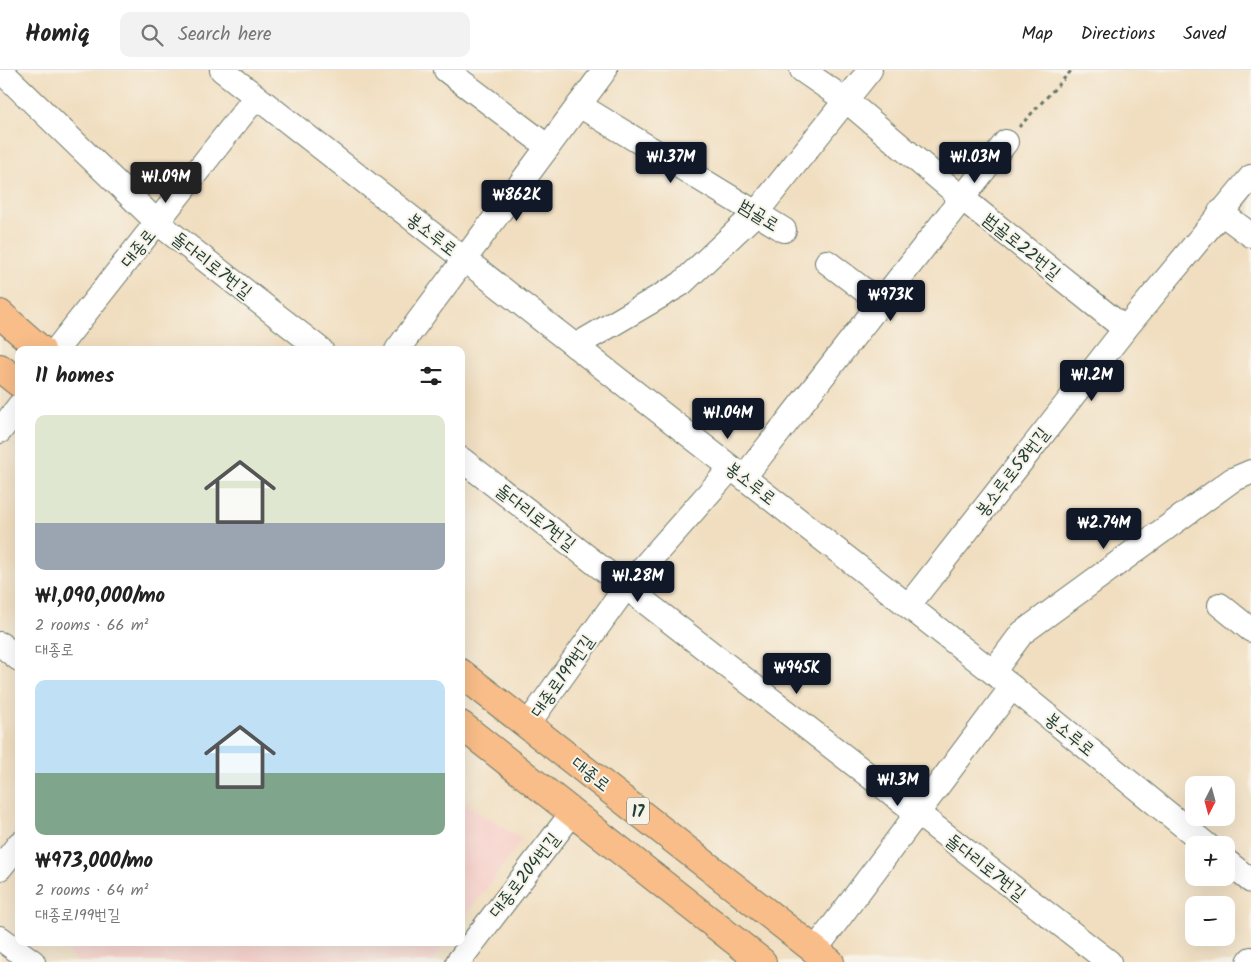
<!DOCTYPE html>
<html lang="en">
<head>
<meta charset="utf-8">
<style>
	:root { --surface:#fff; --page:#f2f2f2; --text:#222; --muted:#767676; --line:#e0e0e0; --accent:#111827 }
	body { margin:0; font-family:Kalam,"Poor Story",sans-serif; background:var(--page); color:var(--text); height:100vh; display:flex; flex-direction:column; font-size:19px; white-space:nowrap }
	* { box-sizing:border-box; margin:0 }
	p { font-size:16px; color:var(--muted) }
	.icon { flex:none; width:28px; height:28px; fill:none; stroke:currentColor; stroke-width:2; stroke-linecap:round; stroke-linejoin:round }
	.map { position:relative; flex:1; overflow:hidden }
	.drawer { position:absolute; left:15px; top:276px; width:450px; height:600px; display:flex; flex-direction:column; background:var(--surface); border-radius:10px; box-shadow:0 5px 20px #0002 }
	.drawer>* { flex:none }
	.needle { width:32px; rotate:186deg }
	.controls { position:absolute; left:1185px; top:706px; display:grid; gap:10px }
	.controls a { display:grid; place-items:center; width:50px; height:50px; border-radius:10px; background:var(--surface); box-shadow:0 5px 20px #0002; font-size:25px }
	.price { position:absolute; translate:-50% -42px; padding:0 11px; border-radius:5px; background:var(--accent); color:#fff; font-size:16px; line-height:32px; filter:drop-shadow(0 1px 2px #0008) }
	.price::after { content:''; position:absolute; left:50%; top:30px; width:15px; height:11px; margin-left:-8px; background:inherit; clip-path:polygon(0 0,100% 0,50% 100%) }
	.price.current { background:#222; color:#fff }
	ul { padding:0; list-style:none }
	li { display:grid; align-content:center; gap:10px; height:265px; padding:0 20px }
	li span { display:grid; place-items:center; height:155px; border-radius:10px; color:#555 }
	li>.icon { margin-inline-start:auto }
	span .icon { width:90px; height:90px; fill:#fffc; stroke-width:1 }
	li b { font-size:21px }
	h2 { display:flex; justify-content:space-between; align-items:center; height:60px; padding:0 20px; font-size:21px }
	header { display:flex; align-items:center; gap:30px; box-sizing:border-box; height:70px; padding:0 25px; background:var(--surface); border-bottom:1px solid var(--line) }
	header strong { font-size:24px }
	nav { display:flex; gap:28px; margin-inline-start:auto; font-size:18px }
	.search { width:350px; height:45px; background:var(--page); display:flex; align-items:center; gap:12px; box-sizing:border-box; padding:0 18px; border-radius:10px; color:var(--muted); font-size:19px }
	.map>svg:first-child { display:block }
</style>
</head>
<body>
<header>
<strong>Homiq</strong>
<div class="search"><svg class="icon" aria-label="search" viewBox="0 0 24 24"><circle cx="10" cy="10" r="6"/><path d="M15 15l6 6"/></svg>Search here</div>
<nav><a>Map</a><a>Directions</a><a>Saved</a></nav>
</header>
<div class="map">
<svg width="1251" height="892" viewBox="0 0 1251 892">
	<rect width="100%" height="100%" fill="#f7f3e8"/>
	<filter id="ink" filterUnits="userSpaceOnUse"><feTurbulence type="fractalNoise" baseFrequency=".02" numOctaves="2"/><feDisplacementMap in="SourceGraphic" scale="10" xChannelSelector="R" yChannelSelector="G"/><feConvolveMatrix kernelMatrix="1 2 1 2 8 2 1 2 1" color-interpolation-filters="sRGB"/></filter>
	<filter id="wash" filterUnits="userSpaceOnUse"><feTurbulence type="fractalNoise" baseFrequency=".0096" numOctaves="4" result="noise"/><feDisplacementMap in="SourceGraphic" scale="20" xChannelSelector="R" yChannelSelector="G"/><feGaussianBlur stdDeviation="1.12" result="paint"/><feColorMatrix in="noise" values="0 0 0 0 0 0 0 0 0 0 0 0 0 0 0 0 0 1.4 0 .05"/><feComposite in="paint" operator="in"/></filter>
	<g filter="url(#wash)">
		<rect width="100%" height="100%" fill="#f1dec0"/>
		<g fill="#f7d0cb">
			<path d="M461 731 522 770 461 852Z"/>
			<path d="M55 873H446L432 892H78Z"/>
		</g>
	</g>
	<g filter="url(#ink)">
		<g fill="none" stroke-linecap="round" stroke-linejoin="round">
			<defs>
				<g id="minor">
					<path d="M0 0 158 153 321 280"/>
					<path d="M222 0 1012 617 1207 775"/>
					<path d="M446 0 548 77"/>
					<path d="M802 0 847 31 962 128 1125 259"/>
					<path d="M579 35 784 160"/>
					<path d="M1220 142 1251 165"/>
					<path d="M827 192 881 233"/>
					<path d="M575 276 681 214 756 143 870 0"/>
					<path d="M56 280 256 27"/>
					<path d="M397 280 605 0"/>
					<path d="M0 361 19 336"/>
					<path d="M461 389 1109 892"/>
					<path d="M744 407 1006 72"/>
					<path d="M1220 535 1251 560"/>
					<path d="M908 536 1125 259 1251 107"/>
					<path d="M0 574 19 589"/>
					<path d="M993 602 1022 563 1232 410 1251 402"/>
					<path d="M528 654 626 517 731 398"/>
					<path d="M1226 791 1251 811"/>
					<path d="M0 798 19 774"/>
					<path d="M0 868 33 892"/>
					<path d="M815 880 1012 617"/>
					<path d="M458 892 573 742"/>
					<path d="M1249 892 1251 889"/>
				</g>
				<g id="primary">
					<path d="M0 244 41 280"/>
					<path d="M0 298 19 313"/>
					<path d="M461 603 830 892"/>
					<path d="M461 655 762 892"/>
				</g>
			</defs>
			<use href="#minor" stroke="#687565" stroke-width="26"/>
			<use href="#primary" stroke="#687565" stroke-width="30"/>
			<path stroke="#687565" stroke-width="3" stroke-dasharray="4 4" stroke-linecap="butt" d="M1019 57 1072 0"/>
			<use href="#minor" stroke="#fff" stroke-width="24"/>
			<use href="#primary" stroke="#f8bd88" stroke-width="28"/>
		</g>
	</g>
	<g text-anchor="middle" stroke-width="4" stroke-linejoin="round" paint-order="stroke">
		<rect fill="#f7f3e8" stroke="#60746a" stroke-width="1" x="627" y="727.5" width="22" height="27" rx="4"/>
		<g font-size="16" font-weight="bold" fill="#1f3d34">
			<text x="638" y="747">17</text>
		</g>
		<g font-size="18" fill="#1f3d34" stroke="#f7f3e8">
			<text transform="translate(759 145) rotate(32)" y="6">범골로</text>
			<text transform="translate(432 164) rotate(38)" y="6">봉소루로</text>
			<text transform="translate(1022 176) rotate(39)" y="6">범골로22번길</text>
			<text transform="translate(138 178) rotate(-51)" y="6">대종로</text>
			<text transform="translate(212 195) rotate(38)" y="6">돌다리로7번길</text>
			<text transform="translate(1012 402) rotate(-52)" y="6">봉소루로58번길</text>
			<text transform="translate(751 413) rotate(38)" y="6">봉소루로</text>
			<text transform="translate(536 447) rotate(38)" y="6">돌다리로7번길</text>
			<text transform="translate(562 606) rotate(-55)" y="6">대종로199번길</text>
			<text transform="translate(1070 664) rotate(39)" y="6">봉소루로</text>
			<text transform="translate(591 704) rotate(38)" y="6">대종로</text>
			<text transform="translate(986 797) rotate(38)" y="6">돌다리로7번길</text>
			<text transform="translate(524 805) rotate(-52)" y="6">대종로204번길</text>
		</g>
	</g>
</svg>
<div class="controls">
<a><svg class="needle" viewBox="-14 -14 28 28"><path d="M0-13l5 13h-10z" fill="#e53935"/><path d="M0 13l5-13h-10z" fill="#767676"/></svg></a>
<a>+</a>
<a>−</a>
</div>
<b class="price" style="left:671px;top:114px">₩1.37M</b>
<b class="price" style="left:975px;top:114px">₩1.03M</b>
<b class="price current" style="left:166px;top:134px">₩1.09M</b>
<b class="price" style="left:517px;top:152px">₩862K</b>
<b class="price" style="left:891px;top:252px">₩973K</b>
<b class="price" style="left:1092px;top:332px">₩1.2M</b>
<b class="price" style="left:728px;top:370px">₩1.04M</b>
<b class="price" style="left:1104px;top:480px">₩2.74M</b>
<b class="price" style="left:638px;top:533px">₩1.28M</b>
<b class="price" style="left:797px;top:625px">₩945K</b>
<b class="price" style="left:898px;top:737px">₩1.3M</b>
<section class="drawer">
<h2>11 homes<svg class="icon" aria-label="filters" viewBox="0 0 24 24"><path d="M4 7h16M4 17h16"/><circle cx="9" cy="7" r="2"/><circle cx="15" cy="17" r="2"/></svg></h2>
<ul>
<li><span style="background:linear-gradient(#dfe7d0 70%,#9aa5b1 0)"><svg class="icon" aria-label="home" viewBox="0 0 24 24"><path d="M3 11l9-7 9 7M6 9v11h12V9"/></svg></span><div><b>₩1,090,000/mo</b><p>2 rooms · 66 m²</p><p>대종로</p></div></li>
<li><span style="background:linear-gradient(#bfe0f5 60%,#7fa58c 0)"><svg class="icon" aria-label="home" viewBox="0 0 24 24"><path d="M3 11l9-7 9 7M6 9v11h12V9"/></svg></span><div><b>₩973,000/mo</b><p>2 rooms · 64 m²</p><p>대종로199번길</p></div></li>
</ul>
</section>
</div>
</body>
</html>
